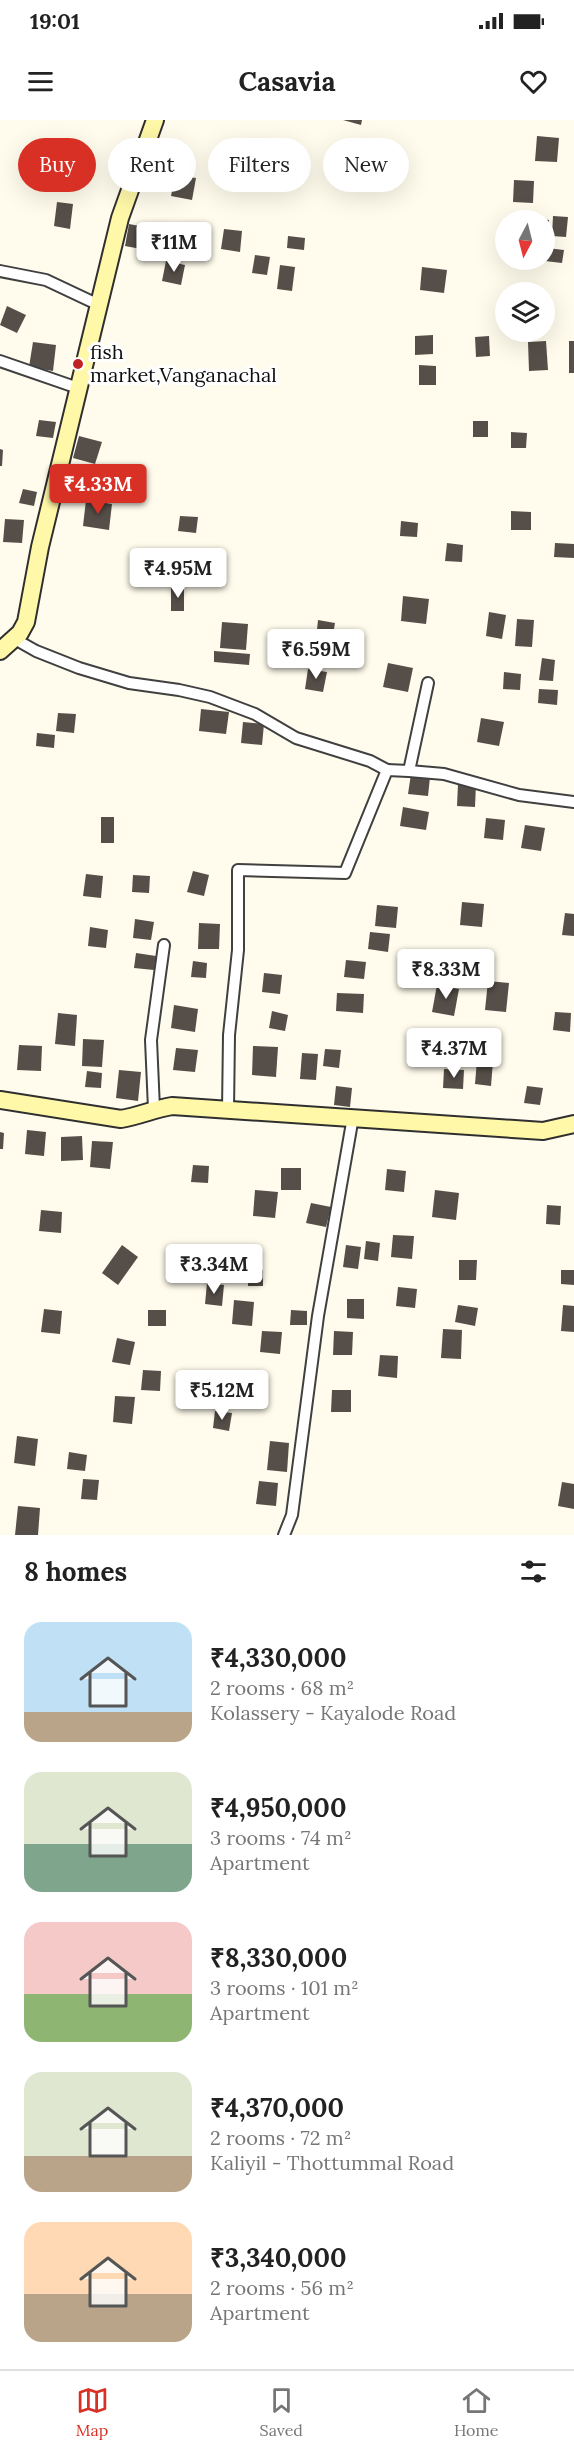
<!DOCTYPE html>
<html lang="en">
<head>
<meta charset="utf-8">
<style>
	:root { --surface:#fff; --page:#f2f2f2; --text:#222; --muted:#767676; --line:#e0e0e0; --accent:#d93025 }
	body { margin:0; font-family:Lora,serif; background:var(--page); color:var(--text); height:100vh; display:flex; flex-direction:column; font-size:22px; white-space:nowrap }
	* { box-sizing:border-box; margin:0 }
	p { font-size:20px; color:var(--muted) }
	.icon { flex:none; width:33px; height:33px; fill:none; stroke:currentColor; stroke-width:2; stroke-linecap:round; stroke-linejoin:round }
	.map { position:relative; height:1415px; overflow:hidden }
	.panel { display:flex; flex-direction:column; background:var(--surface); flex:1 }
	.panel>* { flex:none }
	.top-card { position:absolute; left:18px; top:18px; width:538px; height:54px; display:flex; gap:12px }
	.needle { width:39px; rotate:187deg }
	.controls { position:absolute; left:495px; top:90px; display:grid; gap:12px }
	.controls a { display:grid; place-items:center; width:60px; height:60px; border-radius:50%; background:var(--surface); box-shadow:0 6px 24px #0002; font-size:30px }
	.price { position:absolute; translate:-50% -51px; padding:0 14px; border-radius:6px; background:#fff; color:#222; font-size:20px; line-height:39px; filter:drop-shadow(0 2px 3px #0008) }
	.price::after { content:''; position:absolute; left:50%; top:36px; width:18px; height:14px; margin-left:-9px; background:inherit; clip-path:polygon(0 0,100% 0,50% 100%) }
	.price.selected { background:var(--accent); color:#fff }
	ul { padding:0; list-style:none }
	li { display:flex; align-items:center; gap:18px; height:150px; padding:0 24px }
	li span { display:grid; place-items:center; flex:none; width:168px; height:120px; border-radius:18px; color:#555 }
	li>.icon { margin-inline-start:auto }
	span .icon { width:72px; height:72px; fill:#fffc; stroke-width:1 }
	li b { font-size:26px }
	h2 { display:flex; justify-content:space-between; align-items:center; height:72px; padding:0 24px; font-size:26px }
	.tag { padding:0 21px; border-radius:27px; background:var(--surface); box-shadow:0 6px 24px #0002; font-size:21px; line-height:54px }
	.tag.selected { background:var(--accent); color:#fff }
	.status { display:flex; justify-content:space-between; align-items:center; height:42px; padding:0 30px; background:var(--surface); direction:ltr }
	.status svg { height:16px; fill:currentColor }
	header { display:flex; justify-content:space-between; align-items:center; height:78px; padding:0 24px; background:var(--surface); font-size:27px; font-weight:700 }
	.menu { display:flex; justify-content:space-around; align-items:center; height:84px; border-top:2px solid var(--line); background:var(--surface); font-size:16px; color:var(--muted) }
	.menu a { display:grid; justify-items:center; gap:3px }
	.menu .selected { color:var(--accent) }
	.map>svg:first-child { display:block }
</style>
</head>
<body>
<div class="status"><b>19:01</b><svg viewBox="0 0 49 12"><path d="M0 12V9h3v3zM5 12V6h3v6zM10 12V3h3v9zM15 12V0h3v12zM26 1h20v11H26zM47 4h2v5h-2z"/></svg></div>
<header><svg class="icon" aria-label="menu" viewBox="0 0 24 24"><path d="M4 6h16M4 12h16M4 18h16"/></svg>Casavia<svg class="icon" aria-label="heart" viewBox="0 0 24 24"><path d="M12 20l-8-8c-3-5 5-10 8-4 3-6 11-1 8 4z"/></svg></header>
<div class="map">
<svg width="574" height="1415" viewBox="0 0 574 1415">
	<rect width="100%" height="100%" fill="#fffced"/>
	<g fill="#564f49">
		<path d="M343 0H362L361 5Z"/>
		<path d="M537 16 559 18 557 42 535 41Z"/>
		<path d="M175 55 196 58 192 80 171 76Z"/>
		<path d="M514 60 534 61 533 83 513 82Z"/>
		<path d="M57 82 73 84 70 109 54 106Z"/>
		<path d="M553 96 568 97 566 117 552 116Z"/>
		<path d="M533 98 549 100 547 116 544 115V100H533Z"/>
		<path d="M129 104 145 107 141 129 125 126Z"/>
		<path d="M224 109 242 111 240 132 221 129Z"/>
		<path d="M498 109H506V128L496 127Z"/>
		<path d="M288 116 305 118 304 130 287 128Z"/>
		<path d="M547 128 564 130 562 143 545 141Z"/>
		<path d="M255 135 270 137 267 155 252 153Z"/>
		<path d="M166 141 185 145 181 165 162 161Z"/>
		<path d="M280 145 295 147 292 171 277 169Z"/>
		<path d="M422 147 447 150 444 173 420 170Z"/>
		<path d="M7 186 26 195 17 213 0 205Z"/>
		<path d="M433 215V234L415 235V216Z"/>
		<path d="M489 216 490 236 476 237 475 217Z"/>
		<path d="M546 221 548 250 529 251 528 222Z"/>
		<rect x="569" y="221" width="5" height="32"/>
		<path d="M33 222 56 225 53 251 29 247Z"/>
		<path d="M419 245 436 246V265H419Z"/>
		<path d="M39 300 56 302 53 318 36 316Z"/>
		<rect x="473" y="301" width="15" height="16"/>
		<path d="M511 312 527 313 526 328H511Z"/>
		<path d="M79 316 102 322 95 344 73 338Z"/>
		<path d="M0 329 3 330 2 346H0Z"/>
		<path d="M23 369 37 372 34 386 19 383Z"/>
		<path d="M86 380 112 384 109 410 83 406Z"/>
		<path d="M511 391 531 392V410H511Z"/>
		<path d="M180 396 198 397 196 413 178 411Z"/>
		<path d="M5 399 24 400 22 423 3 422Z"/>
		<path d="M401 401 418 403 417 417 400 416Z"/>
		<path d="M447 423 463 425 462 442 445 441Z"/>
		<path d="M555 423 574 424V438L554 437Z"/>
		<rect x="169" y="432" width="19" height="22"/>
		<rect x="171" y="468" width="13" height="23"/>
		<path d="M403 476 429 479 426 504 401 501Z"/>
		<path d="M489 492 506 495 502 519 486 516Z"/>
		<path d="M517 499 534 500 532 527 515 526Z"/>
		<path d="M318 500 335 503 332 521 316 519Z"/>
		<path d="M222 502 248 504 246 530 220 528Z"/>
		<path d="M214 531 250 534 249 545 214 542Z"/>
		<path d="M542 538 555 540 553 561 539 560Z"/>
		<path d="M388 543 413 548 408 572 383 567Z"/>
		<path d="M308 549 327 552 323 572 305 569Z"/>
		<path d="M504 552 521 554 520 570 503 569Z"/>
		<path d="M539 569 558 570 557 585 538 583Z"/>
		<path d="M201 589 229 592 226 614 199 611Z"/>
		<path d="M58 593 76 594 74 613 56 611Z"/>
		<path d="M481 598 504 602 499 626 477 622Z"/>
		<path d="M243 602 264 604 262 625 241 623Z"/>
		<path d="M37 613 55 615 54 628 36 626Z"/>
		<path d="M411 654 430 657 428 676 408 674Z"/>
		<path d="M458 664H476L475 687 457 686Z"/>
		<path d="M403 687 429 692 426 710 400 706Z"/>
		<rect x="101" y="697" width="13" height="26"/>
		<path d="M486 698 505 700 503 720 484 718Z"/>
		<path d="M525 705 545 708 541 731 521 728Z"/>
		<path d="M193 751 209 755 204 776 187 772Z"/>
		<path d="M86 754 103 756 101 778 83 776Z"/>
		<path d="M133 755 150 756 149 773 132 772Z"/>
		<path d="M462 782 484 784 482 807 460 805Z"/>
		<path d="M377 785 398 787 396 808 375 806Z"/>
		<path d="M565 793 574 794V816L562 815Z"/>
		<path d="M135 799 154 802 151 820 133 818Z"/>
		<path d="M199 803 220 804 219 829H198Z"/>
		<path d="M90 807 108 810 106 828 88 826Z"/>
		<path d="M370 812 390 814 388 832 368 829Z"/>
		<path d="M136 833 156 836 154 850 134 848Z"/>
		<path d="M346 840 366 842 364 859 344 857Z"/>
		<path d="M193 841 207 843 206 858 191 857Z"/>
		<path d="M264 853 282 855 280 874 262 872Z"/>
		<path d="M488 861 509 863 506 892 485 890Z"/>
		<path d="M437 865 459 869 454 896 432 892Z"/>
		<path d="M337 873 364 874 363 893 336 891Z"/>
		<path d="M174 885 198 889 195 912 171 908Z"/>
		<path d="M272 891 288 895 285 911 269 908Z"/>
		<path d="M555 892 571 893 570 912 553 910Z"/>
		<path d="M58 893 77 895 75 926 55 924Z"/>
		<path d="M83 919 104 920 102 947 82 946Z"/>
		<path d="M19 925 42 926 41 951 17 950Z"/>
		<path d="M253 926 278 927 276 957 252 955Z"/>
		<path d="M176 928 198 930 195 952 173 950Z"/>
		<path d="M325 929 341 930 339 948 323 946Z"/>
		<path d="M302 933 318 934 316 960 300 959Z"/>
		<path d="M477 940 493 941 491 966 475 964Z"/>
		<path d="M444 949 464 950 463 969 443 968Z"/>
		<path d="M119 950 141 952 138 981 116 978Z"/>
		<path d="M87 951 102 953 101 968 85 967Z"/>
		<path d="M336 966 352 968 350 987 334 985Z"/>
		<path d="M527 966 543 968 540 985 524 983Z"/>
		<path d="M27 1010 46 1012 44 1036 25 1034Z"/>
		<path d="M0 1012 4 1013 3 1029H0Z"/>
		<path d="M82 1016 83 1040 61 1041V1017Z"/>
		<path d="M92 1021 113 1022 110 1049 90 1047Z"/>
		<path d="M193 1045 209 1046 208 1063 191 1062Z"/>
		<rect x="281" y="1048" width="20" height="22"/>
		<path d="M387 1049 406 1051 404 1072 385 1070Z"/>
		<path d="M255 1070 278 1072 275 1098 253 1096Z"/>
		<path d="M435 1070 459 1073 456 1100 432 1097Z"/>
		<path d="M311 1083 331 1087 326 1107 306 1103Z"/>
		<path d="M547 1085 561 1086 560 1105 546 1104Z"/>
		<path d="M41 1090 62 1092 61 1113 39 1111Z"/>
		<path d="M393 1115 414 1116 412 1139 391 1137Z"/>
		<path d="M366 1121 380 1123 378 1141 364 1139Z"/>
		<path d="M122 1125 138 1137 118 1165 102 1153Z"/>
		<path d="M346 1125 361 1127 358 1149 343 1147Z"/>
		<path d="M459 1140H477L476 1160H459Z"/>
		<rect x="248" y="1150" width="15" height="16"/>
		<path d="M561 1150H574V1165L561 1164Z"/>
		<path d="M207 1163 224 1165 222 1186 205 1184Z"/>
		<path d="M398 1167 417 1169 415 1188 396 1186Z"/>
		<path d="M347 1179H364V1199L347 1198Z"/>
		<path d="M234 1180 254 1182 252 1206 232 1204Z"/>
		<path d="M458 1185 478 1188 475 1206 455 1202Z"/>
		<path d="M563 1185 574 1186V1212L561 1211Z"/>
		<path d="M44 1189 62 1191 60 1214 41 1212Z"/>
		<rect x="148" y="1190" width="18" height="16"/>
		<path d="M291 1190 307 1191V1205H290Z"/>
		<path d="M443 1209 462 1210 461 1239 441 1238Z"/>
		<path d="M262 1211 282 1212 280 1234 260 1232Z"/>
		<path d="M334 1211 353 1212 352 1235H333Z"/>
		<path d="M117 1218 135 1222 130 1245 112 1242Z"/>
		<path d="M380 1235 398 1236 397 1258 378 1256Z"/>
		<path d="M143 1250 161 1251 160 1271 141 1270Z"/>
		<path d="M332 1270H351V1292H331Z"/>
		<path d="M115 1276 135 1277 132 1304 113 1302Z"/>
		<path d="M215 1291 232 1293 229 1311 213 1308Z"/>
		<path d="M17 1316 38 1319 35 1346 14 1343Z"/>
		<path d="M270 1321 289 1323 287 1352 267 1350Z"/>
		<path d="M69 1332 87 1335 85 1351 67 1349Z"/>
		<path d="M83 1359 99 1360 97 1380 81 1379Z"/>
		<path d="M259 1361 278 1363 276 1386 256 1384Z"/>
		<path d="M562 1362 574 1364V1389L558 1386Z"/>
		<path d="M18 1386 40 1388 38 1415H15Z"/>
	</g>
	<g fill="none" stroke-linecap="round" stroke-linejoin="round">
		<defs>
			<g id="street">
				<path d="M0 151 46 160 99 185"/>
				<path d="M0 241 78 268"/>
				<path d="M13 518 36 531 79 548 129 563 179 570 210 577 255 594 296 618 370 641 387 650"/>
				<path d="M409 651 444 654 519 675 574 682"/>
				<path d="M154 989 151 920 164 825"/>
				<path d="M228 990 229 915 238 830V750L345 753 387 650 409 651 428 563"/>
				<path d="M284 1415 292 1395 318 1196 353 997"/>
			</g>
			<g id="secondary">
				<path d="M0 531 20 513 26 502 40 427 120 98 155 0"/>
				<path d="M0 980 121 999C139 996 154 989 172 986L543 1011 574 1004"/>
			</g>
		</defs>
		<use href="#street" stroke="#404040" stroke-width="14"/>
		<use href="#secondary" stroke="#2f2f2f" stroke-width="20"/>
		<use href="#street" stroke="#fff" stroke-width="10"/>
		<use href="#secondary" stroke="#fff8a8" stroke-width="16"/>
	</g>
	<circle fill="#bf2325" stroke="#fff" stroke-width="2" cx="78" cy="244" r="6"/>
	<g text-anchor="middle" stroke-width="6" stroke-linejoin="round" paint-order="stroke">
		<g font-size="20" fill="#0d0d0d" stroke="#fff" text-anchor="start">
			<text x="90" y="239">fish<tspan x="90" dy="23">market,Vanganachal</tspan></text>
		</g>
	</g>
</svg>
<div class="controls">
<a><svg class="needle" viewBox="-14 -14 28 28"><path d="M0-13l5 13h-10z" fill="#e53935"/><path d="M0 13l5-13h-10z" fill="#767676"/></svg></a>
<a><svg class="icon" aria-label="layers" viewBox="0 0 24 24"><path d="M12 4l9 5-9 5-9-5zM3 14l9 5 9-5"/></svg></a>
</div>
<b class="price" style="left:174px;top:153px">₹11M</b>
<b class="price selected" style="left:98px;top:395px">₹4.33M</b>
<b class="price" style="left:178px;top:479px">₹4.95M</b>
<b class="price" style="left:316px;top:560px">₹6.59M</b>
<b class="price" style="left:446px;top:880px">₹8.33M</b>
<b class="price" style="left:454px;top:959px">₹4.37M</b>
<b class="price" style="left:214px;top:1175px">₹3.34M</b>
<b class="price" style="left:222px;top:1301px">₹5.12M</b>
<div class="top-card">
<a class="tag selected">Buy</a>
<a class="tag">Rent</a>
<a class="tag">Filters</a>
<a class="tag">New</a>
</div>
</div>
<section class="panel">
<h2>8 homes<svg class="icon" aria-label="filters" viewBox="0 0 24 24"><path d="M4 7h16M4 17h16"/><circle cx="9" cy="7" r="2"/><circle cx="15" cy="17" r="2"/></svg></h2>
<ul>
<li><span style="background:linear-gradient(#bfe0f5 75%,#b9a48a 0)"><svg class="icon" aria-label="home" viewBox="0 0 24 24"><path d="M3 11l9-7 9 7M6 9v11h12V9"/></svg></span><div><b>₹4,330,000</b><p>2 rooms · 68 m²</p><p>Kolassery - Kayalode Road</p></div></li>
<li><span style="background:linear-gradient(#dfe7d0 60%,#7fa58c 0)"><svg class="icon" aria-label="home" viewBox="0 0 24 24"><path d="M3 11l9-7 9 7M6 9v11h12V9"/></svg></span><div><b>₹4,950,000</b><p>3 rooms · 74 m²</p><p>Apartment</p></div></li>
<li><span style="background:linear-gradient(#f6c9c9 60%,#8fb573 0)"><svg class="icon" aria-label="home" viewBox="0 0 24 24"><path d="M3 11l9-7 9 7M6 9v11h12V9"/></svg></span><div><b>₹8,330,000</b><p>3 rooms · 101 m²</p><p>Apartment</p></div></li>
<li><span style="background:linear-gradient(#dfe7d0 70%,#b9a48a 0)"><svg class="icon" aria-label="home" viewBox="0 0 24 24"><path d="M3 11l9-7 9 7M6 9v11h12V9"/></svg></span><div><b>₹4,370,000</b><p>2 rooms · 72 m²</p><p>Kaliyil - Thottummal Road</p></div></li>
<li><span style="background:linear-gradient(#ffd9b3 60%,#b9a48a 0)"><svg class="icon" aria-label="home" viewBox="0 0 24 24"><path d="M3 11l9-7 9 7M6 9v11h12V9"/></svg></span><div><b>₹3,340,000</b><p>2 rooms · 56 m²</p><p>Apartment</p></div></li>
</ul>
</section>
<nav class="menu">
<a class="selected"><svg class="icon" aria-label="map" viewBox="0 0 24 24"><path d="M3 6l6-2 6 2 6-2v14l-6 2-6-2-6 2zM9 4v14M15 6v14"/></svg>Map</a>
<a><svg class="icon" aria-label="saved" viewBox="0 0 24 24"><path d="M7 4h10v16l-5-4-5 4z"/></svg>Saved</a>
<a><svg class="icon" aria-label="home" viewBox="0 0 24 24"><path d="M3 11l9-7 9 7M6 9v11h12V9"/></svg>Home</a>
</nav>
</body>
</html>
